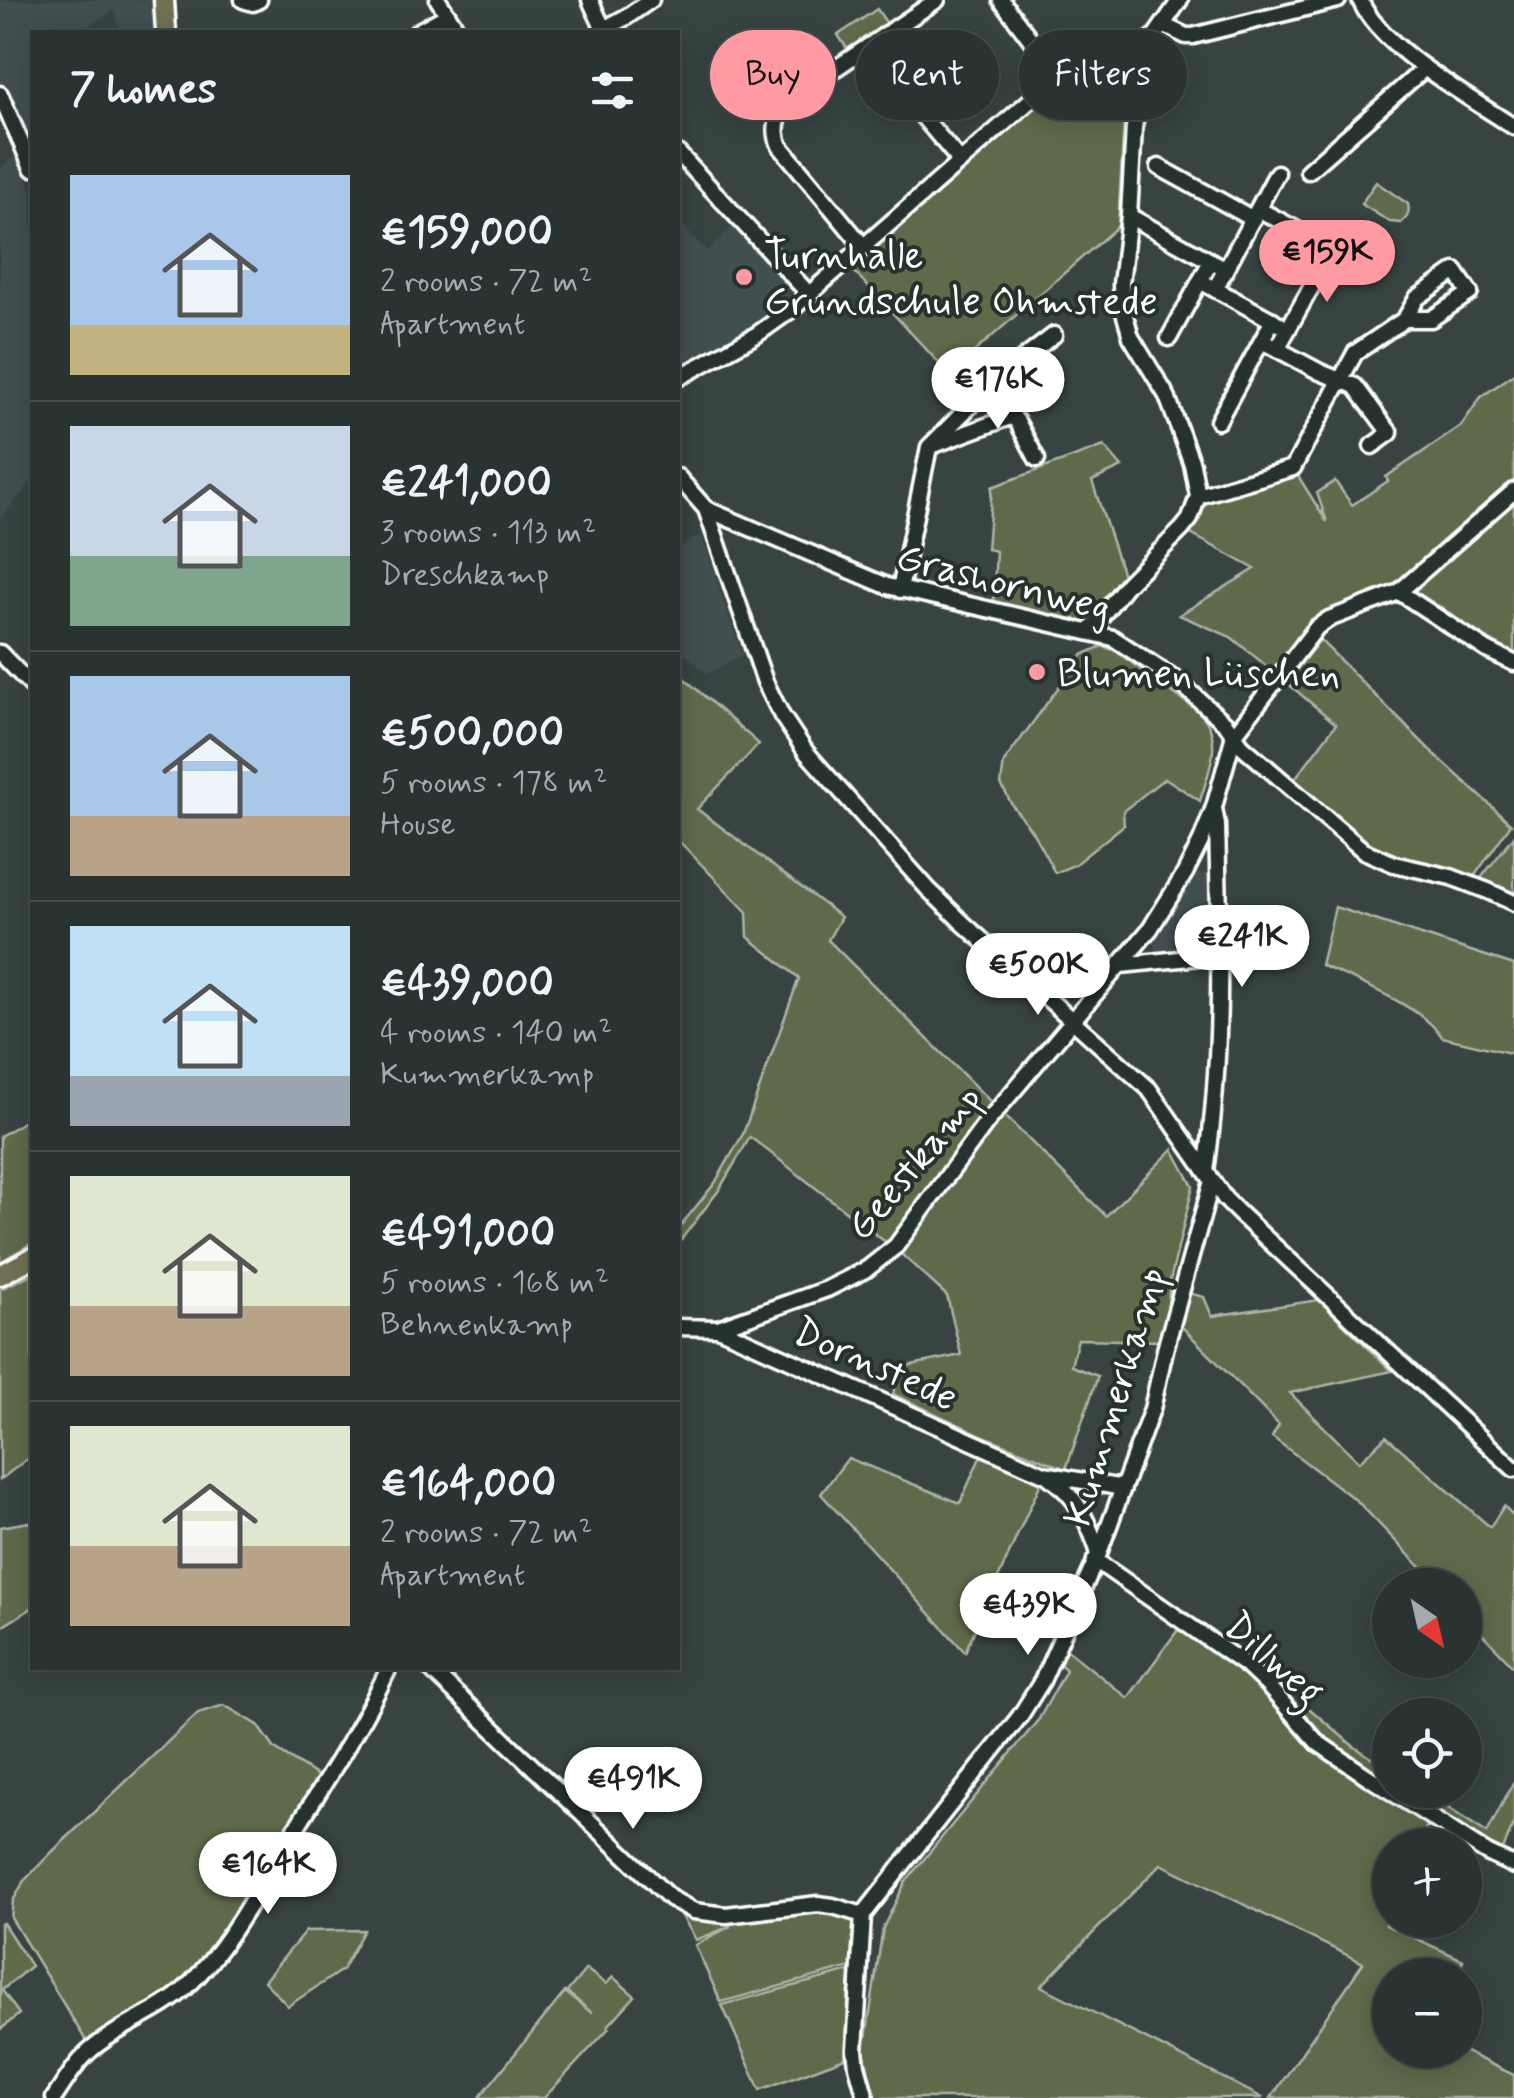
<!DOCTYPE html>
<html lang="en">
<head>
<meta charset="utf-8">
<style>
	:root { --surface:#293332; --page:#353f3e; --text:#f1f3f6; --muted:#a5aaac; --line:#454e4d; --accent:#ff9aa2 }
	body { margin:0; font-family:Mynerve,sans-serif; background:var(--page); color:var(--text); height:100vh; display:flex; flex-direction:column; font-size:38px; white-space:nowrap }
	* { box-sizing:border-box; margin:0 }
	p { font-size:32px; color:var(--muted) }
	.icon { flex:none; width:55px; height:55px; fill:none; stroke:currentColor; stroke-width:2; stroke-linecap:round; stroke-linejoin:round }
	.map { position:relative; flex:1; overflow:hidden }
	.side { position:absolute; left:30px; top:30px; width:650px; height:1640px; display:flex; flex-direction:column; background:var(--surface); border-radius:0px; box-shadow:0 5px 25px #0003,0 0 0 2px var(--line) }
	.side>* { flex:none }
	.top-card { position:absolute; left:710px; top:30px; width:652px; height:90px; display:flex; gap:20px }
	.needle { width:65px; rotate:146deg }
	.tools { position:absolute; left:1372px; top:1568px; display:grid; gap:20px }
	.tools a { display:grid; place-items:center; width:110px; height:110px; border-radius:50%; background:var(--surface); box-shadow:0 5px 25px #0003,0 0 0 2px var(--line); font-size:50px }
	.price { position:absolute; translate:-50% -85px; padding:0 22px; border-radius:35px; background:#fff; color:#222; font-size:32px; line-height:65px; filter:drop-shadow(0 2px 5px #0008) }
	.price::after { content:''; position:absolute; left:50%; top:60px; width:30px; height:22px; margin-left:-15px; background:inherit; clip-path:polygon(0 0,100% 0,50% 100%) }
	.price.on { background:var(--accent); color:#111 }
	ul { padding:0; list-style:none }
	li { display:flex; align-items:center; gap:30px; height:250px; padding:0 40px }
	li+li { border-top:2px solid var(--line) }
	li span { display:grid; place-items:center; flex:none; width:280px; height:200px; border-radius:0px; color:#555 }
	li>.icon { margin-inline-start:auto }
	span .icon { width:120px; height:120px; fill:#fffc; stroke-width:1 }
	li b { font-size:42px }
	h2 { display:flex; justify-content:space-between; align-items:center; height:120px; padding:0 40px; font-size:42px }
	.tag { padding:0 35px; border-radius:45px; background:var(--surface); box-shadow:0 5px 25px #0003,0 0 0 2px var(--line); font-size:35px; line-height:90px }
	.tag.on { background:var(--accent); color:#111 }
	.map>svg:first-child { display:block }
</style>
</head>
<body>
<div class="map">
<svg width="1514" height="2098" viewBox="0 0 1514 2098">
	<rect width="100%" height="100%" fill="#374442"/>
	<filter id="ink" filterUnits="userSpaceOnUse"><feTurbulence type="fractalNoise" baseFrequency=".01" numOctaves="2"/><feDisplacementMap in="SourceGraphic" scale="20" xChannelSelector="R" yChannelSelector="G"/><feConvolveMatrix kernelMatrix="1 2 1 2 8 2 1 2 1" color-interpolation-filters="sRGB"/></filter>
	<g filter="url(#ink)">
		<g fill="#434f51">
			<path d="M0 0H151L154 32H119L115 10 77 32H32V158L0 85Z"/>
			<path d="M16 154 32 191V481L0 519V170Z"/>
			<path d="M678 221 707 251 736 224 789 283V300L750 328 678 368Z"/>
			<path d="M701 534 742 655 707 674 685 653 678 661V549Z"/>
			<path d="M1214 873 1216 951 1157 958 1154 931 1189 874Z"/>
		</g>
		<g fill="#5e6a4b" stroke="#aeb4a5" stroke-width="2.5">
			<path d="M877 9 911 60 872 86 838 35Z"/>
			<path d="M1124 61 1127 65 1118 226 949 374 851 268 1055 90 1088 71Z"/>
			<path d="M1376 182 1408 204C1410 213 1408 217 1401 223L1390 222 1361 204Z"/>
			<path d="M1514 374V480L1396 589 1314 621 1275 673 1231 637 1179 615 1255 569 1187 532 1202 498 1295 471 1327 522 1317 493 1335 481 1352 505 1388 481 1386 477 1461 426 1481 397Z"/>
			<path d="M1104 446 1122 467 1092 481 1124 578 1086 623 993 607 996 551 987 549 992 487Z"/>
			<path d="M1514 492V656L1409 587Z"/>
			<path d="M1320 640 1430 750 1511 824 1473 878H1481L1514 836V912L1459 889 1471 880 1383 856 1356 841 1291 784 1336 724 1286 682Z"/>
			<path d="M1102 646 1116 651 1199 712C1225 738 1209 770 1200 801L1165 778 1123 811 1124 825 1074 865 1055 873 1032 831 1012 805 1001 784 1004 762 1082 655Z"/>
			<path d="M678 673 759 744 697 809 841 917 828 940 994 1105 888 1244 750 1137 719 1190 680 1241 678 1239V1229L715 1183 743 1134 799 978 748 937 747 912 678 840Z"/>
			<path d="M1335 907 1514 965V1054L1442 1037C1423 1007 1354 980 1321 965Z"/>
			<path d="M1001 1112 1106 1216 1173 1149 1193 1186 1170 1281 1167 1318 1161 1341 1078 1339 1071 1366 1098 1376 1066 1469 979 1434 893 1394 901 1367 961 1355 947 1296 900 1253Z"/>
			<path d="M32 1117V1243L0 1262V1136Z"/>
			<path d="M32 1274V1455L0 1480V1289Z"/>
			<path d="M1188 1293 1204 1297 1212 1316 1319 1300 1392 1371 1290 1393 1359 1462 1386 1436 1490 1527 1504 1506 1514 1516V1667L1465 1616V1585H1438L1357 1501 1272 1437 1279 1425 1178 1323Z"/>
			<path d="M982 1453 1043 1478 965 1652 821 1494 848 1458 960 1503Z"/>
			<path d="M29 1522 32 1528V1608L0 1628V1527Z"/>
			<path d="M1180 1627 1262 1689 1288 1717 1304 1704 1352 1745 1390 1770V1790H1420L1487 1833 1514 1781V1822L1501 1855 1514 1861V1875L1427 1825 1419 1845H1390V1916L1386 1925 1463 1960 1457 1975H1390V2050H1461L1514 2075V2098H1271L1363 1963 1161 1864 1041 1986 1263 2098H875L864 2051 883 1928 906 1881 1039 1719 1066 1670 1060 1664 1066 1649 1128 1698Z"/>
			<path d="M224 1705 258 1725 275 1749 319 1777 238 1914 182 1986 88 2044 11 1918 13 1901 24 1881 52 1852 198 1713Z"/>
			<path d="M681 1908 696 1917 818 1909 856 1920 851 1967 721 2002 695 1945 731 1926 696 1940 679 1911Z"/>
			<path d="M3 1923 31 1966 2 1990 19 2014 0 2030V1924Z"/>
			<path d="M364 1930 342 1970 288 2006 264 1981 306 1931Z"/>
			<path d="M586 1969 606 1984 613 1977 635 1996 608 2026 609 2028 544 2098H479L565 1992 592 2013 567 1992Z"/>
			<path d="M850 1971 845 2058 760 2090 722 2005Z"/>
		</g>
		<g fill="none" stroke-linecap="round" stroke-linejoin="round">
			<defs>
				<g id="minor">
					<path d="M243 0 253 3 259 0"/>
					<path d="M438 0 459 32"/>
					<path d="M590 0 605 32"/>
					<path d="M1001 0 1058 76"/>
					<path d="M1360 0C1379 47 1471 98 1514 127"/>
					<path d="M1163 25 1186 36H1193L1338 0"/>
					<path d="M604 29 628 16 651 0"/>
					<path d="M417 32 448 15"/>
					<path d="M0 94 32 168"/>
					<path d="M913 105 960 161"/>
					<path d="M678 153 809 294"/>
					<path d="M1159 167 1253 219"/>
					<path d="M1308 171 1425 68"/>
					<path d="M1258 209 1333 249"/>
					<path d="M1129 216 1225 269"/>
					<path d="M863 246 780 146C770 123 782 107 799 93L937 0"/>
					<path d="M1200 281 1279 324"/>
					<path d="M1215 289 1277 173"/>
					<path d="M1169 338 1211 261"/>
					<path d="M1262 341 1320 372 1355 386 1390 433 1372 446"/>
					<path d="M1277 349 1338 239"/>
					<path d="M678 378 756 335 791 310 1058 76 1092 58 1147 43 1155 36 1180 0"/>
					<path d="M990 386 1018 423 1037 459"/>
					<path d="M1218 421 1273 320"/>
					<path d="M934 445 1013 416"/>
					<path d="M678 477 706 509 765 682 782 716 806 752 928 889 963 923 1149 1089 1225 1199 1241 1215 1514 1469"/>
					<path d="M1198 496 1293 468 1355 353 1405 319H1431L1470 293 1455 271 1417 298 1405 319"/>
					<path d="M706 509 887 586 1113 638 1178 681 1226 724 1242 746 1364 851 1394 864 1451 877 1488 891 1514 903"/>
					<path d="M900 590 929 447 997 379 1054 335"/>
					<path d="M1399 592 1487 650 1514 663"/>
					<path d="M1089 632 1127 584 1182 529 1190 519 1198 496 1192 464 1167 396 1131 337 1122 305 1121 284 1129 216 1134 128 1143 68 1139 47"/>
					<path d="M0 653 32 686"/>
					<path d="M1121 965 1220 955"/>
					<path d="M1206 1171C1223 1056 1220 941 1217 825L1214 808"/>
					<path d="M678 1327 718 1328 1044 1474 1123 1488"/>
					<path d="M718 1328 827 1289 867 1269 896 1246 987 1122 1150 929 1185 873 1201 841 1214 807 1234 735 1317 627 1329 619 1399 592 1514 491"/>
					<path d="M1049 1477C1079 1498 1087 1520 1099 1553"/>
					<path d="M1095 1560 1248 1667 1267 1685 1318 1743 1368 1777 1487 1853 1514 1866"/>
					<path d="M429 1668 670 1898 694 1911 726 1915 818 1904 833 1906 863 1915"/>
					<path d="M54 2098C65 2082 77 2061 92 2049 121 2024 160 2013 188 1986 226 1949 257 1892 284 1847 321 1788 360 1730 389 1668"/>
					<path d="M866 2098 857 2066 855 2050 863 1915 1020 1716 1042 1681 1099 1553 1152 1409 1165 1350 1212 1181"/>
				</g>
				<g id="major">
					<path d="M164 0 166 32"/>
					<path d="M0 1275 32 1258"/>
				</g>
			</defs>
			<use href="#minor" stroke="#fff" stroke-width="21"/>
			<use href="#major" stroke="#fff" stroke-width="25"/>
			<use href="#minor" stroke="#26332d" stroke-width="14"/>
			<use href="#major" stroke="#716f52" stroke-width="18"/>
		</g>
	</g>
	<g fill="#ff9aa2" stroke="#26332d" stroke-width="4">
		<circle cx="744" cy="277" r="10"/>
		<circle cx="1037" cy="672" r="10"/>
	</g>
	<g text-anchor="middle" stroke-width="8" stroke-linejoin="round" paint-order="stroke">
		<g font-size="40" fill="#fff" stroke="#26332d" text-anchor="start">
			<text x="764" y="268">Turnhalle<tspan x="764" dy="46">Grundschule Ohmstede</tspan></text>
			<text x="1057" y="686">Blumen Lüschen</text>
		</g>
		<g font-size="40" fill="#fff" stroke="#26332d">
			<text transform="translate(1004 581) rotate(14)" y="14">Grashornweg</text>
			<text transform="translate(913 1162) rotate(-50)" y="14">Geestkamp</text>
			<text transform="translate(876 1363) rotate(24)" y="14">Dornstede</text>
			<text transform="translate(1114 1396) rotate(-73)" y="14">Kummerkamp</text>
			<text transform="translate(1275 1658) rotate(42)" y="14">Dillweg</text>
		</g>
	</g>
</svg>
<div class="tools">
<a><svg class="needle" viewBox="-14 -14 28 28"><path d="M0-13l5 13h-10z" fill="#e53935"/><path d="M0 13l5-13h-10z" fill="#a5aaac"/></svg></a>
<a><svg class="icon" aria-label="locate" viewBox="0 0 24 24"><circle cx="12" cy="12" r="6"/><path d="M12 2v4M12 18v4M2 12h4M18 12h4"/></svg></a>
<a>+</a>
<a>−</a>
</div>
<b class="price on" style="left:1327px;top:305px">€159K</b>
<b class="price" style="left:998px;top:432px">€176K</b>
<b class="price" style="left:1242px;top:990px">€241K</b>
<b class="price" style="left:1038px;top:1018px">€500K</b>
<b class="price" style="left:1028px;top:1658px">€439K</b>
<b class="price" style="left:633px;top:1832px">€491K</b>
<b class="price" style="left:268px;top:1917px">€164K</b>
<div class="top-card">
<a class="tag on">Buy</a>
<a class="tag">Rent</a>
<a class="tag">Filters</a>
</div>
<section class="side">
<h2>7 homes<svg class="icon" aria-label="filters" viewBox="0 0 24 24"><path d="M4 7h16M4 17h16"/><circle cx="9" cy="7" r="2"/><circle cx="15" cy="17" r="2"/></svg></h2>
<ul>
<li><span style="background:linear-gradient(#a9c7e8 75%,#c2b280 0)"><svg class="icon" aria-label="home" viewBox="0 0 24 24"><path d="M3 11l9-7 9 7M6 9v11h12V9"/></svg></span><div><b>€159,000</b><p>2 rooms · 72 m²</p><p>Apartment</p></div></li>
<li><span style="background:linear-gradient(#c9d6e8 65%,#7fa58c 0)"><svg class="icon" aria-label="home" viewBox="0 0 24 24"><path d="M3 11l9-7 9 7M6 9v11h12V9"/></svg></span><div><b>€241,000</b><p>3 rooms · 113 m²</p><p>Dreschkamp</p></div></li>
<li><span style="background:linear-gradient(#a9c7e8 70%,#b9a48a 0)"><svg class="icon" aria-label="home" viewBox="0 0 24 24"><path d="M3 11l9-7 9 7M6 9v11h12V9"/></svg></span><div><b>€500,000</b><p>5 rooms · 178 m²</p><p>House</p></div></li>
<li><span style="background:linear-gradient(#bfe0f5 75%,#9aa5b1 0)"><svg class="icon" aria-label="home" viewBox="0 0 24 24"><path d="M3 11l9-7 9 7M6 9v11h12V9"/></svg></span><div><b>€439,000</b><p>4 rooms · 140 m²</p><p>Kummerkamp</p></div></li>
<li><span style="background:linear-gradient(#dfe7d0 65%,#b9a48a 0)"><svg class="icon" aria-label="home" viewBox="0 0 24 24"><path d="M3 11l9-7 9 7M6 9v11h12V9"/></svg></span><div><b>€491,000</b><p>5 rooms · 168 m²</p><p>Behnenkamp</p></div></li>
<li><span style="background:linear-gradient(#dfe7d0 60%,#b9a48a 0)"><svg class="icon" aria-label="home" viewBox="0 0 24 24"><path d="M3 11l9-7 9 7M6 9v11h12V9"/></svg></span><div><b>€164,000</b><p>2 rooms · 72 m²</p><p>Apartment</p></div></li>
</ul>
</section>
</div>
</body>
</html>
